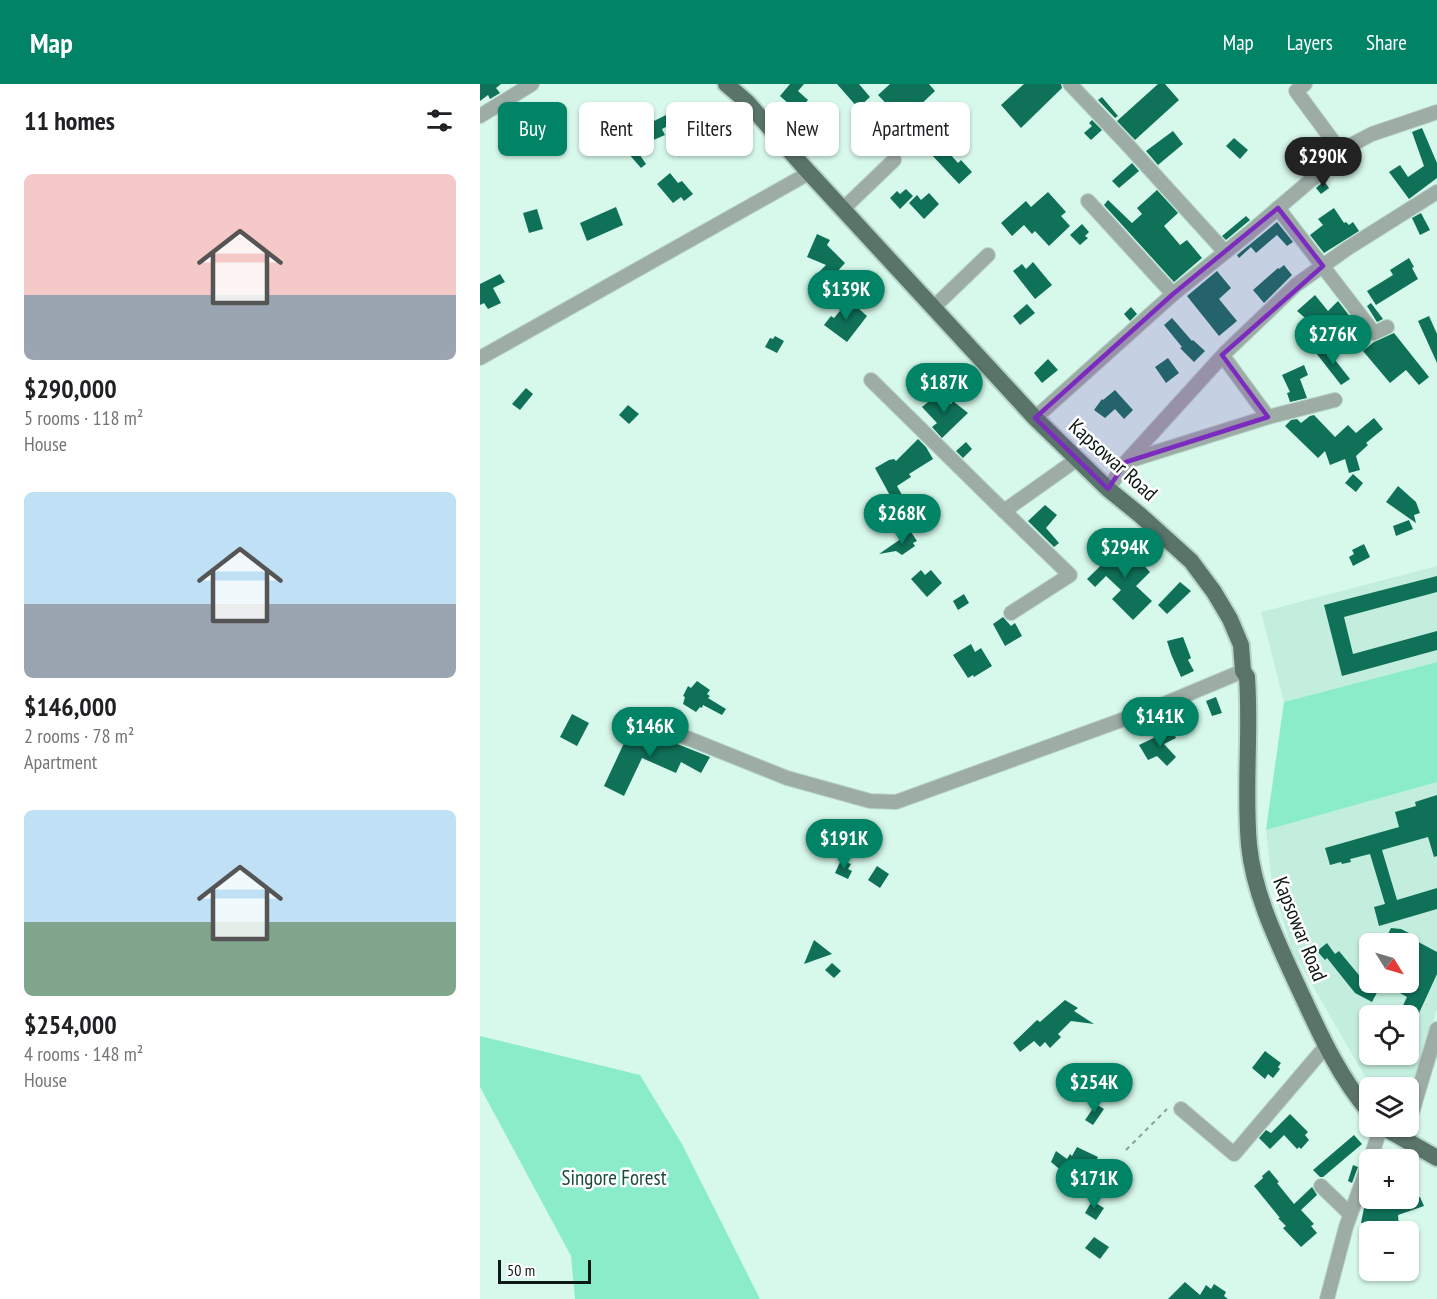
<!DOCTYPE html>
<html lang="en">
<head>
<meta charset="utf-8">
<style>
	:root { --surface:#fff; --page:#f6f6f6; --text:#202124; --muted:#757577; --accent:#018365 }
	body { margin:0; font-family:"PT Sans Narrow",sans-serif; background:var(--page); color:var(--text); height:100vh; display:flex; flex-direction:column; font-size:22px; white-space:nowrap }
	* { box-sizing:border-box; margin:0 }
	p { font-size:20px; color:var(--muted) }
	.icon { flex:none; width:33px; height:33px; fill:none; stroke:currentColor; stroke-width:2; stroke-linecap:round; stroke-linejoin:round }
	.map { position:relative; flex:1; overflow:hidden }
	.drawer { display:flex; flex-direction:column; background:var(--surface); width:480px }
	.drawer>* { flex:none }
	.banner { position:absolute; left:18px; top:18px; width:570px; height:54px; display:flex; gap:12px }
	.needle { width:39px; rotate:127deg }
	.buttons { position:absolute; left:879px; top:849px; display:grid; gap:12px }
	.buttons a { display:grid; place-items:center; width:60px; height:60px; border-radius:9px; background:var(--surface); box-shadow:0 2px 4px #0004; font-size:30px }
	.scale { position:absolute; left:18px; bottom:15px; width:93px; box-sizing:border-box; padding-left:6px; border:3px solid #0d1915; border-top:0; font-size:16px; line-height:21px; white-space:nowrap; color:#0d1915; -webkit-text-stroke:4px #fff; paint-order:stroke }
	.price { position:absolute; translate:-50% -51px; padding:0 14px; border-radius:21px; background:var(--accent); color:#fff; font-size:20px; line-height:39px; filter:drop-shadow(0 2px 3px #0008) }
	.price::after { content:''; position:absolute; left:50%; top:36px; width:18px; height:14px; margin-left:-9px; background:inherit; clip-path:polygon(0 0,100% 0,50% 100%) }
	.price.active { background:#222; color:#fff }
	ul { padding:0; list-style:none }
	li { display:grid; align-content:center; gap:12px; height:318px; padding:0 24px }
	li span { display:grid; place-items:center; height:186px; border-radius:9px; color:#555 }
	li>.icon { margin-inline-start:auto }
	span .icon { width:108px; height:108px; fill:#fffc; stroke-width:1 }
	li b { font-size:26px }
	h2 { display:flex; justify-content:space-between; align-items:center; height:72px; padding:0 24px; font-size:26px }
	.pill { padding:0 21px; border-radius:9px; background:var(--surface); box-shadow:0 2px 4px #0004; font-size:21px; line-height:54px }
	.pill.active { background:var(--accent); color:#fff }
	header { display:flex; align-items:center; gap:36px; box-sizing:border-box; height:84px; padding:0 30px; background:var(--accent); color:#fff }
	header strong { font-size:28px }
	nav { display:flex; gap:33px; margin-inline-start:auto; font-size:21px }
	main { display:flex; flex:1; min-height:0 }
	.map>svg:first-child { display:block }
</style>
</head>
<body>
<header>
<strong>Map</strong>
<nav><a>Map</a><a>Layers</a><a>Share</a></nav>
</header>
<main>
<section class="drawer">
<h2>11 homes<svg class="icon" aria-label="filters" viewBox="0 0 24 24"><path d="M4 7h16M4 17h16"/><circle cx="9" cy="7" r="2"/><circle cx="15" cy="17" r="2"/></svg></h2>
<ul>
<li><span style="background:linear-gradient(#f6c9c9 65%,#9aa5b1 0)"><svg class="icon" aria-label="home" viewBox="0 0 24 24"><path d="M3 11l9-7 9 7M6 9v11h12V9"/></svg></span><div><b>$290,000</b><p>5 rooms · 118 m²</p><p>House</p></div></li>
<li><span style="background:linear-gradient(#bfe0f5 60%,#9aa5b1 0)"><svg class="icon" aria-label="home" viewBox="0 0 24 24"><path d="M3 11l9-7 9 7M6 9v11h12V9"/></svg></span><div><b>$146,000</b><p>2 rooms · 78 m²</p><p>Apartment</p></div></li>
<li><span style="background:linear-gradient(#bfe0f5 60%,#7fa58c 0)"><svg class="icon" aria-label="home" viewBox="0 0 24 24"><path d="M3 11l9-7 9 7M6 9v11h12V9"/></svg></span><div><b>$254,000</b><p>4 rooms · 148 m²</p><p>House</p></div></li>
</ul>
</section>
<div class="map">
<svg width="957" height="1215" viewBox="0 0 957 1215">
	<rect width="100%" height="100%" fill="#d7f9eb"/>
	<g fill="#c3eedd" fill-rule="evenodd">
		<path d="M957 482V578L804 618 781 528Z"/>
		<path d="M957 698V925L929 1014 928 1004 891 1003 812 866 792 800 786 746ZM890 860H928V898H890ZM890 932H928V970H890Z"/>
	</g>
	<g fill="#8becca">
		<path d="M957 578V698L786 746 804 618Z"/>
		<path d="M0 952 160 991 202 1060 280 1215H95L91 1172 0 1003Z"/>
	</g>
	<g fill="#0f7158">
		<path d="M0 0H21L16 4 20 9 10 15 8 11 0 17Z"/>
		<path d="M310 0H324L318 7 328 16 318 28 300 12Z"/>
		<path d="M357 0H379L390 13 378 24Z"/>
		<path d="M410 0H449L455 7 437 24 442 29 428 42 398 11Z"/>
		<path d="M544 0H581L582 4 541 44 521 21Z"/>
		<path d="M678 0H685L699 16 655 56 637 37Z"/>
		<path d="M622 13 638 32 635 34 618 16Z"/>
		<path d="M200 24 205 33 182 45 185 51 155 64 166 80 161 84 141 61 153 50 152 48Z"/>
		<path d="M612 36 622 46 611 56 604 49 612 42 609 39Z"/>
		<path d="M942 44 957 79V94L929 115 909 88 920 81 928 93 944 82 932 48Z"/>
		<path d="M693 47 703 60 678 81 666 67Z"/>
		<path d="M754 54 768 66 760 75 746 62Z"/>
		<path d="M460 59 478 79 481 76 492 88 479 100 450 69Z"/>
		<path d="M652 79 659 87 639 104 632 97Z"/>
		<path d="M190 89 198 99 202 97 213 110 204 117 201 113 193 119 177 100Z"/>
		<path d="M844 97 849 104 841 110 836 104Z"/>
		<path d="M426 105 433 112 420 125 410 114 417 107 420 110Z"/>
		<path d="M677 106 698 129 684 142 700 161 707 156 722 174 694 198 624 121 628 116 652 139 662 130 657 124Z"/>
		<path d="M568 108 586 128 581 132 590 142 569 162 555 147 552 150 544 141 532 152 521 139 546 117 551 123Z"/>
		<path d="M449 109 459 120 444 135 429 119 437 111 441 116Z"/>
		<path d="M136 123 143 141 107 157 100 139Z"/>
		<path d="M854 124 864 139 866 138 869 141 873 138 879 147 844 169 830 151 843 141 838 135Z"/>
		<path d="M57 125 63 145 49 149 43 129Z"/>
		<path d="M941 129 950 146 940 151 932 134Z"/>
		<path d="M766 132 770 136 746 156 742 152Z"/>
		<path d="M797 138 813 158 807 162 797 151 776 169 771 163 759 174 757 171Z"/>
		<path d="M602 140 609 148 605 152 608 154 600 161 590 151Z"/>
		<path d="M337 150 350 156 347 161 365 179 356 189 353 187 345 196 338 189 346 181 327 173Z"/>
		<path d="M929 174 934 183 932 184 938 195 896 221 887 207 913 191 910 186Z"/>
		<path d="M553 178 572 201 555 215 533 187 542 180 546 185Z"/>
		<path d="M804 181 812 191 784 219 773 206 798 184 799 185Z"/>
		<path d="M737 187 751 204 739 215 757 237 739 252 707 212Z"/>
		<path d="M20 190 25 198 13 204 21 219 8 225 4 219 0 221V200Z"/>
		<path d="M835 211 848 227 858 217 871 234 851 249 837 232 831 239 817 227Z"/>
		<path d="M369 216 387 232 367 258 344 241 351 232 354 234Z"/>
		<path d="M891 219 903 235 897 238 887 222Z"/>
		<path d="M547 220 555 229 540 241 533 232Z"/>
		<path d="M651 223 657 230 650 237 644 230Z"/>
		<path d="M949 232 957 250V279L938 237Z"/>
		<path d="M692 234 712 257 713 256 725 267 714 278 700 264 702 263 684 241Z"/>
		<path d="M914 249 949 293 939 301 926 286 910 299 883 267 894 258Z"/>
		<path d="M295 252 304 257 297 269 285 263 290 254 293 255Z"/>
		<path d="M844 262 870 295 861 301 836 269Z"/>
		<path d="M688 274 699 289 686 299 675 283Z"/>
		<path d="M568 275 578 286 562 299 554 289Z"/>
		<path d="M824 281 828 291 820 295 827 314 810 318 807 309 810 308 802 291Z"/>
		<path d="M46 304 53 310 40 326 32 320Z"/>
		<path d="M635 306 653 326 644 335 635 325 625 334 614 326 622 315 623 316Z"/>
		<path d="M459 309 471 320 473 317 488 329 462 354 452 343 457 339 442 323Z"/>
		<path d="M148 321 159 330 149 340 139 331Z"/>
		<path d="M834 331 855 353 868 341 876 349 894 334 903 345 886 359 888 361 876 372 880 386 869 389 865 375 850 381 845 367 838 374 805 342 811 336 817 335 821 339 830 332Z"/>
		<path d="M438 355 446 363 453 375 429 390 431 393 417 402 422 411 413 417 395 384 409 376 414 375 416 377Z"/>
		<path d="M486 358 492 365 483 374 476 367Z"/>
		<path d="M873 390 883 399 876 408 865 399Z"/>
		<path d="M918 402 936 418 940 429 934 431 936 439 906 418Z"/>
		<path d="M447 415 453 426 448 429 450 432 434 441 424 426Z"/>
		<path d="M565 421 577 431 566 444 579 459 574 463 548 437Z"/>
		<path d="M929 436 933 445 916 452 913 442Z"/>
		<path d="M431 448 437 457 433 459 435 462 422 471 416 467 399 470Z"/>
		<path d="M648 455 656 463 651 468 670 488 656 502 672 517 653 536 632 515 641 506 626 492 615 503 607 495Z"/>
		<path d="M884 460 890 473 873 482 869 473 874 470 872 466Z"/>
		<path d="M441 486 445 491 451 486 462 499 447 513 431 495Z"/>
		<path d="M957 492V508L864 533 873 570 957 547V566L862 592 844 521Z"/>
		<path d="M700 498 711 507 687 530 678 521Z"/>
		<path d="M484 510 489 519 478 526 473 517Z"/>
		<path d="M523 533 531 542 535 539 542 552 525 562 513 540Z"/>
		<path d="M703 553 711 574 708 576 714 587 701 593 691 570 687 557Z"/>
		<path d="M491 560 495 568 501 564 512 582 494 593 493 591 488 594 473 571Z"/>
		<path d="M217 597 230 606 227 610 230 612 228 614 246 625 242 631 223 621 222 624 220 623 216 628 203 620 205 613 203 612 208 602 211 604Z"/>
		<path d="M736 613 742 629 732 632 726 617Z"/>
		<path d="M92 630 109 639 97 662 80 653Z"/>
		<path d="M152 642 230 673 221 689 201 678 196 689 162 674 144 712 124 702Z"/>
		<path d="M692 645 696 654 684 660 696 673 687 682 677 672 668 676 659 661Z"/>
		<path d="M957 711V772L954 773 948 753 902 766 917 816 957 804V825L899 842 894 823 905 820 890 770 870 775 871 778 862 780 861 778 850 781 845 764 919 743 915 728 936 722 935 718Z"/>
		<path d="M361 776 371 780 368 785 372 787 368 795 355 789Z"/>
		<path d="M397 782 409 790 400 804 388 796Z"/>
		<path d="M911 844 921 845 933 851 931 854 957 868V890L928 953V932H918L927 913 902 899 892 918 875 909 847 874 845 876 837 867 847 859 855 870 859 867 883 896 890 885V898H928V859L903 860Z"/>
		<path d="M334 856 352 870 324 880Z"/>
		<path d="M352 879 361 887 354 894 345 886Z"/>
		<path d="M585 916 598 924 594 927 614 940 591 937 578 950 581 953 570 964 565 958 560 963 554 957 540 968 533 959 557 936 560 938Z"/>
		<path d="M785 967 801 979 798 983 800 985 793 994 788 990 785 995 772 984Z"/>
		<path d="M616 1020 624 1025 613 1041 605 1036Z"/>
		<path d="M810 1030 828 1048 825 1051 829 1056 821 1065 819 1063 817 1065 804 1051 790 1065 779 1054 786 1046 791 1049Z"/>
		<path d="M874 1051 882 1060 843 1093H840L833 1086Z"/>
		<path d="M597 1063 618 1073 605 1096 601 1093 598 1097 591 1091 589 1093 571 1078 576 1067 587 1075 590 1070 592 1072Z"/>
		<path d="M873 1081 878 1083 872 1099 868 1097Z"/>
		<path d="M789 1086 799 1098 797 1099 814 1120 832 1103 837 1111 821 1126 834 1140 831 1142 837 1149 821 1163 803 1144 806 1142 798 1134H800L774 1102 783 1094 782 1092Z"/>
		<path d="M940 1113 944 1122 918 1131 919 1143 881 1139 886 1114H915V1117Z"/>
		<path d="M612 1117 624 1124 616 1136 605 1129Z"/>
		<path d="M614 1153 629 1163 620 1175 605 1164Z"/>
		<path d="M705 1198 720 1211 726 1201 731 1205 734 1200 746 1208 744 1212 748 1215H688Z"/>
	</g>
	<g fill="none" stroke-linecap="round" stroke-linejoin="round">
		<defs>
			<g id="minor">
				<path d="M590 0 645 58 745 168"/>
				<path d="M825 0 816 7 861 68"/>
				<path d="M0 32 52 0"/>
				<path d="M608 117 693 210"/>
				<path d="M798 124 894 249 907 243"/>
				<path d="M363 125 414 76"/>
				<path d="M454 223 508 171"/>
				<path d="M0 274 329 89"/>
				<path d="M391 296 524 427 596 376"/>
				<path d="M788 333 855 316"/>
				<path d="M555 334 693 210 769 149 838 90 867 63 892 50 957 28"/>
				<path d="M648 377 788 333 743 272"/>
				<path d="M628 405 646 378 746 268 816 201 868 164 957 108"/>
				<path d="M524 427 590 491 531 529"/>
				<path d="M150 631 307 694 390 717 416 718 672 625 763 587"/>
				<path d="M701 1025 754 1070 846 962"/>
				<path d="M928 1042 957 945"/>
				<path d="M890 1076 901 1043"/>
				<path d="M841 1102 870 1130"/>
				<path d="M847 1215 866 1143 890 1076"/>
			</g>
			<g id="major">
				<path d="M246 0 267 18 323 82 555 334 628 405 660 431 711 477 734 508 750 535 761 561 763 587 767 593C771 649 764 705 769 761 774 812 799 861 820 907 840 950 859 993 890 1029"/>
				<path d="M901 1042 957 1074"/>
			</g>
		</defs>
		<use href="#minor" stroke="#b7d5c9" stroke-width="16"/>
		<use href="#major" stroke="#b7d5c9" stroke-width="20"/>
		<path stroke="#86a096" stroke-width="2" stroke-dasharray="4.5 4.5" stroke-linecap="butt" d="M646 1066 687 1025"/>
		<use href="#minor" stroke="#9eaca6" stroke-width="14"/>
		<use href="#major" stroke="#5a746a" stroke-width="16"/>
	</g>
	<path fill="#7b2cbf" fill-opacity="0.2" stroke="#7b2cbf" stroke-width="4.5" stroke-linejoin="round" d="M798 124 843 182 742 271 788 333 646 378 628 405 555 334 693 210Z"/>
	<g text-anchor="middle" stroke-width="5" stroke-linejoin="round" paint-order="stroke">
		<g font-size="21" fill="#0d1915" stroke="#fff">
			<text transform="translate(633 376) rotate(42)" y="7">Kapsowar Road</text>
			<text transform="translate(820 845) rotate(68)" y="7">Kapsowar Road</text>
		</g>
		<g font-size="21" fill="#1a4b3c" stroke="#fff">
			<text x="134" y="1101">Singore Forest</text>
		</g>
	</g>
</svg>
<div class="buttons">
<a><svg class="needle" viewBox="-14 -14 28 28"><path d="M0-13l5 13h-10z" fill="#e53935"/><path d="M0 13l5-13h-10z" fill="#757577"/></svg></a>
<a><svg class="icon" aria-label="locate" viewBox="0 0 24 24"><circle cx="12" cy="12" r="6"/><path d="M12 2v4M12 18v4M2 12h4M18 12h4"/></svg></a>
<a><svg class="icon" aria-label="layers" viewBox="0 0 24 24"><path d="M12 4l9 5-9 5-9-5zM3 14l9 5 9-5"/></svg></a>
<a>+</a>
<a>−</a>
</div>
<div class="scale">50 m</div>
<b class="price active" style="left:843px;top:104px">$290K</b>
<b class="price" style="left:366px;top:237px">$139K</b>
<b class="price" style="left:853px;top:282px">$276K</b>
<b class="price" style="left:464px;top:330px">$187K</b>
<b class="price" style="left:422px;top:461px">$268K</b>
<b class="price" style="left:645px;top:495px">$294K</b>
<b class="price" style="left:680px;top:664px">$141K</b>
<b class="price" style="left:170px;top:674px">$146K</b>
<b class="price" style="left:364px;top:786px">$191K</b>
<b class="price" style="left:614px;top:1030px">$254K</b>
<b class="price" style="left:614px;top:1126px">$171K</b>
<div class="banner">
<a class="pill active">Buy</a>
<a class="pill">Rent</a>
<a class="pill">Filters</a>
<a class="pill">New</a>
<a class="pill">Apartment</a>
</div>
</div>
</main>
</body>
</html>
